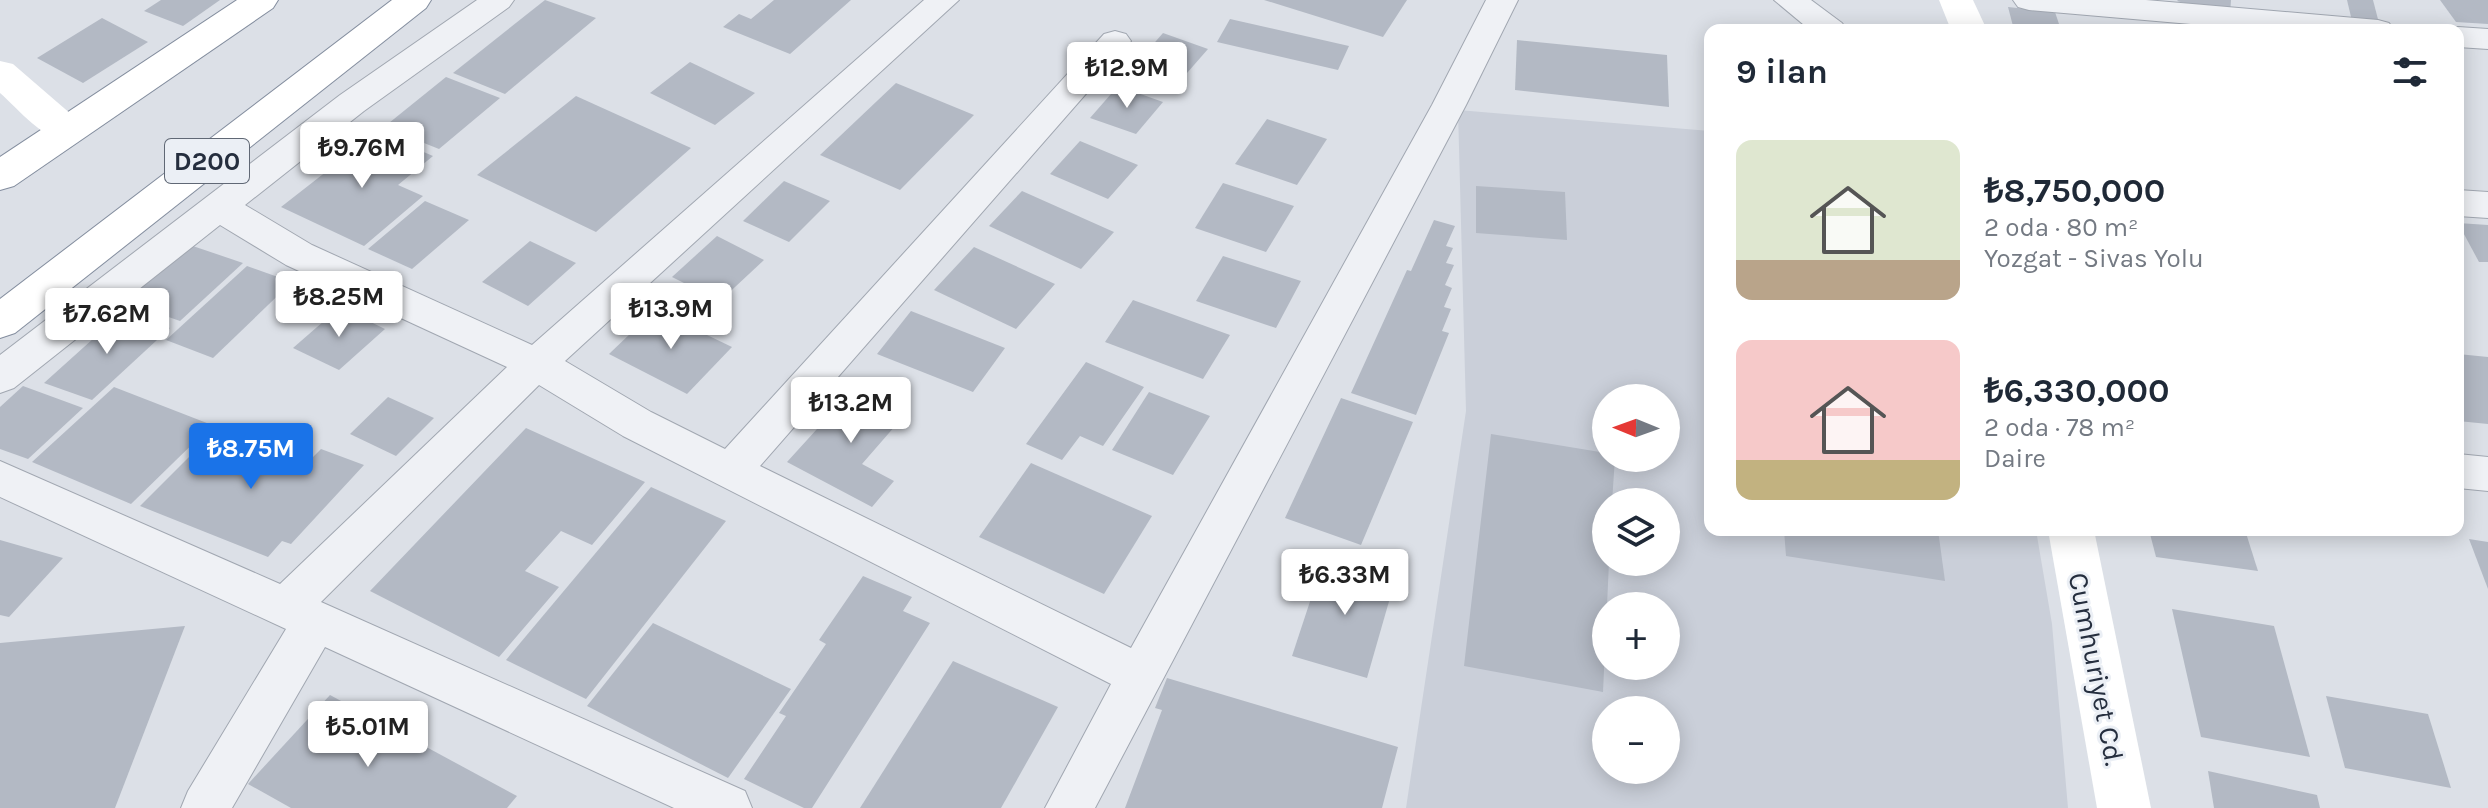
<!DOCTYPE html>
<html lang="tr">
<head>
<meta charset="utf-8">
<style>
	:root { --surface:#fff; --page:#f2f2f3; --text:#1f2937; --muted:#747a83; --accent:#1a73e8 }
	body { margin:0; font-family:Karla,sans-serif; background:var(--page); color:var(--text); height:100vh; display:flex; flex-direction:column; font-size:30px; white-space:nowrap }
	* { box-sizing:border-box; margin:0 }
	p { font-size:26px; color:var(--muted) }
	.icon { flex:none; width:44px; height:44px; fill:none; stroke:currentColor; stroke-width:2; stroke-linecap:round; stroke-linejoin:round }
	.map { position:relative; flex:1; overflow:hidden }
	.side { position:absolute; left:1704px; top:24px; width:760px; height:512px; display:flex; flex-direction:column; background:var(--surface); border-radius:16px; box-shadow:0 4px 20px #0003 }
	.side>* { flex:none }
	.needle { width:52px; rotate:271deg }
	.tools { position:absolute; left:1592px; top:384px; display:grid; gap:16px }
	.tools a { display:grid; place-items:center; width:88px; height:88px; border-radius:50%; background:var(--surface); box-shadow:0 4px 20px #0003; font-size:40px }
	.price { position:absolute; translate:-50% -68px; padding:0 18px; border-radius:8px; background:#fff; color:#222; font-size:26px; line-height:52px; filter:drop-shadow(0 2px 4px #0008) }
	.price::after { content:''; position:absolute; left:50%; top:48px; width:24px; height:18px; margin-left:-12px; background:inherit; clip-path:polygon(0 0,100% 0,50% 100%) }
	.price.active { background:var(--accent); color:#fff }
	ul { padding:0; list-style:none }
	li { display:flex; align-items:center; gap:24px; height:200px; padding:0 32px }
	li span { display:grid; place-items:center; flex:none; width:224px; height:160px; border-radius:16px; color:#555 }
	li>.icon { margin-inline-start:auto }
	span .icon { width:96px; height:96px; fill:#fffc; stroke-width:1 }
	li b { font-size:34px }
	h2 { display:flex; justify-content:space-between; align-items:center; height:96px; padding:0 32px; font-size:34px }
	.map>svg:first-child { display:block }
</style>
</head>
<body>
<div class="map">
<svg width="2488" height="808" viewBox="0 0 2488 808">
	<rect width="100%" height="100%" fill="#dce0e7"/>
	<path fill="#cacfd9" fill-rule="evenodd" d="M1458 110 1710 131V530H2036L2052 624 2068 808H1406L1466 411ZM1606 398H1666V458H1606ZM1606 502H1666V562H1606ZM1606 606H1666V666H1606ZM1606 710H1666V770H1606Z"/>
	<g fill="#b3b9c4">
		<path d="M161 0H220L183 26 144 11Z"/>
		<path d="M545 0 596 18 505 94 453 73Z"/>
		<path d="M774 0H851L790 54 723 27 739 14 751 19Z"/>
		<path d="M1264 0H1407L1383 37Z"/>
		<path d="M2178 0H2231L2230 15 2177 1Z"/>
		<path d="M2347 0H2373L2380 27 2352 21Z"/>
		<path d="M2440 0H2488V24L2456 22Z"/>
		<path d="M2008 7 2055 12 2061 30H2014Z"/>
		<path d="M102 18 148 42 83 83 37 58Z"/>
		<path d="M1230 19 1349 46 1338 70 1217 42Z"/>
		<path d="M1163 33 1208 49 1180 81 1135 65Z"/>
		<path d="M1517 40 1667 55 1669 107 1515 90Z"/>
		<path d="M690 62 755 93 715 125 650 93Z"/>
		<path d="M446 77 500 98 439 149 384 127Z"/>
		<path d="M896 83 974 115 900 190 820 155Z"/>
		<path d="M1118 86 1163 102 1136 134 1090 118Z"/>
		<path d="M576 96 691 148 596 232 477 175Z"/>
		<path d="M1267 119 1327 139 1297 185 1235 164Z"/>
		<path d="M377 132 433 156 398 185 423 196 364 246 281 207Z"/>
		<path d="M1080 141 1138 165 1108 199 1050 174Z"/>
		<path d="M784 181 830 201 789 242 743 221Z"/>
		<path d="M1223 183 1294 206 1266 252 1195 228Z"/>
		<path d="M1476 186 1565 192 1567 240 1476 233Z"/>
		<path d="M1022 191 1114 232 1081 269 989 226Z"/>
		<path d="M425 201 469 220 412 269 368 249Z"/>
		<path d="M1434 220 1455 226 1446 246 1453 248 1446 263 1454 265 1445 285 1452 288 1444 307 1451 309 1442 331 1449 333 1416 415 1351 393 1407 270 1411 271Z"/>
		<path d="M2458 223 2488 225V262H2479Z"/>
		<path d="M717 236 764 260 720 301 672 277Z"/>
		<path d="M530 241 576 263 528 306 482 282Z"/>
		<path d="M181 242 243 263 180 321 117 299Z"/>
		<path d="M974 247 1055 284 1016 329 934 290Z"/>
		<path d="M1223 256 1301 281 1276 328 1196 301Z"/>
		<path d="M247 266 292 282 213 358 166 340Z"/>
		<path d="M1133 300 1230 335 1203 379 1105 342Z"/>
		<path d="M340 307 385 329 339 370 293 348Z"/>
		<path d="M655 310 732 347 687 394 609 354Z"/>
		<path d="M124 311 170 328 92 400 44 383Z"/>
		<path d="M911 311 1005 348 973 392 877 354Z"/>
		<path d="M2458 354 2488 357V424L2458 421Z"/>
		<path d="M1086 362 1144 387 1103 446 1080 436 1062 460 1026 444Z"/>
		<path d="M857 385 909 410 862 464 894 481 872 507 787 462Z"/>
		<path d="M23 386 83 408 28 459 0 449V407Z"/>
		<path d="M114 387 212 425 131 504 32 462Z"/>
		<path d="M1149 392 1210 416 1173 475 1112 450Z"/>
		<path d="M388 397 434 418 396 456 350 434Z"/>
		<path d="M1341 398 1413 422 1361 545 1285 518Z"/>
		<path d="M218 428 309 461 321 449 364 465 291 544 282 541 268 557 140 506Z"/>
		<path d="M526 428 645 482 592 545 561 531 525 571 559 587 499 657 370 591Z"/>
		<path d="M1491 434 1606 453V458H1615L1612 502H1606V562H1609L1603 692 1464 666Z"/>
		<path d="M1031 463 1152 516 1104 594 979 537Z"/>
		<path d="M651 487 726 521 586 699 506 660Z"/>
		<path d="M1784 530H1938L1945 581 1786 556Z"/>
		<path d="M2149 530H2245L2258 571 2156 557Z"/>
		<path d="M2469 539 2488 542V589Z"/>
		<path d="M0 540 63 558 9 617 0 615Z"/>
		<path d="M1325 556 1396 577 1367 678 1292 656Z"/>
		<path d="M863 576 912 597 903 611 930 623 812 808H804L744 779 786 716 779 713 826 644 819 640Z"/>
		<path d="M2172 609 2274 626 2310 757 2201 737Z"/>
		<path d="M653 623 791 689 728 778 587 706Z"/>
		<path d="M185 626 115 808H0V643Z"/>
		<path d="M953 661 1058 707 1001 808H860Z"/>
		<path d="M1167 678 1398 747 1382 808H1125L1162 710 1155 708Z"/>
		<path d="M330 695 517 796 507 808H291L248 784Z"/>
		<path d="M2326 696 2428 714 2451 788 2345 768Z"/>
		<path d="M2208 771 2317 795 2320 808H2214Z"/>
	</g>
	<g fill="none" stroke-linecap="round" stroke-linejoin="round">
		<defs>
			<g id="street">
				<path d="M477 0H514L509 7 364 111 245 205 312 245 532 345 924 0H959L565 361 651 412 725 449 1104 34 1115 31 1126 34 1131 41 1126 48 760 466 1131 648 1432 105 1486 0H1518L1466 105 1095 808H1045L1111 684 623 436 539 385 321 602 745 791 752 808H674L325 647 232 808H181L188 791 286 629 0 497V461L280 584 507 367 286 265 220 225 14 388 0 393V355L340 95Z"/>
				<path d="M1774 0H1811L1842 23 1847 30H1810Z"/>
				<path d="M2013 0H2146L2378 20 2389 23 2394 30H2260L2029 10 2018 7Z"/>
				<path d="M2458 27 2488 29V49L2458 47V30H2446Z"/>
				<path d="M2458 190 2488 192V218L2458 216Z"/>
				<path d="M2458 454 2488 457V491L2458 488Z"/>
			</g>
			<g id="highway">
				<path d="M237 0H278L273 8 14 186 0 190V157Z"/>
				<path d="M392 0H431L426 8 15 333 0 338V299Z"/>
			</g>
		</defs>
		<use href="#street" stroke="#a1a7b1" stroke-width="2"/>
		<use href="#highway" stroke="#838d9e" stroke-width="2"/>
		<use href="#street" fill="#eff1f5" fill-rule="evenodd"/>
		<g fill="#fff" fill-rule="evenodd">
			<path d="M1939 0H1973L1987 30H1951Z"/>
			<path d="M0 61 13 64 79 121 85 130 79 139C48 148 22 112 0 93Z"/>
			<path d="M2048 530H2094L2151 808H2097Z"/>
		</g>
		<use href="#highway" fill="#fff" fill-rule="evenodd"/>
	</g>
	<g text-anchor="middle" stroke-width="6" stroke-linejoin="round" paint-order="stroke">
		<rect fill="#ebeff5" stroke="#606875" stroke-width="2" x="165" y="139" width="84" height="44" rx="6"/>
		<g font-size="26" font-weight="bold" fill="#252e3e">
			<text x="207" y="170">D200</text>
		</g>
		<g font-size="28" fill="#252e3e" stroke="#ebeff5">
			<text transform="translate(2097 669) rotate(79)" y="10">Cumhuriyet Cd.</text>
		</g>
	</g>
</svg>
<div class="tools">
<a><svg class="needle" viewBox="-14 -14 28 28"><path d="M0-13l5 13h-10z" fill="#e53935"/><path d="M0 13l5-13h-10z" fill="#747a83"/></svg></a>
<a><svg class="icon" aria-label="layers" viewBox="0 0 24 24"><path d="M12 4l9 5-9 5-9-5zM3 14l9 5 9-5"/></svg></a>
<a>+</a>
<a>−</a>
</div>
<b class="price" style="left:1127px;top:110px">₺12.9M</b>
<b class="price" style="left:362px;top:190px">₺9.76M</b>
<b class="price" style="left:339px;top:339px">₺8.25M</b>
<b class="price" style="left:671px;top:351px">₺13.9M</b>
<b class="price" style="left:107px;top:356px">₺7.62M</b>
<b class="price" style="left:851px;top:445px">₺13.2M</b>
<b class="price active" style="left:251px;top:491px">₺8.75M</b>
<b class="price" style="left:1345px;top:617px">₺6.33M</b>
<b class="price" style="left:368px;top:769px">₺5.01M</b>
<section class="side">
<h2>9 ilan<svg class="icon" aria-label="filters" viewBox="0 0 24 24"><path d="M4 7h16M4 17h16"/><circle cx="9" cy="7" r="2"/><circle cx="15" cy="17" r="2"/></svg></h2>
<ul>
<li><span style="background:linear-gradient(#dfe7d0 75%,#b9a48a 0)"><svg class="icon" aria-label="home" viewBox="0 0 24 24"><path d="M3 11l9-7 9 7M6 9v11h12V9"/></svg></span><div><b>₺8,750,000</b><p>2 oda · 80 m²</p><p>Yozgat - Sivas Yolu</p></div></li>
<li><span style="background:linear-gradient(#f6c9c9 75%,#c2b280 0)"><svg class="icon" aria-label="home" viewBox="0 0 24 24"><path d="M3 11l9-7 9 7M6 9v11h12V9"/></svg></span><div><b>₺6,330,000</b><p>2 oda · 78 m²</p><p>Daire</p></div></li>
</ul>
</section>
</div>
</body>
</html>
